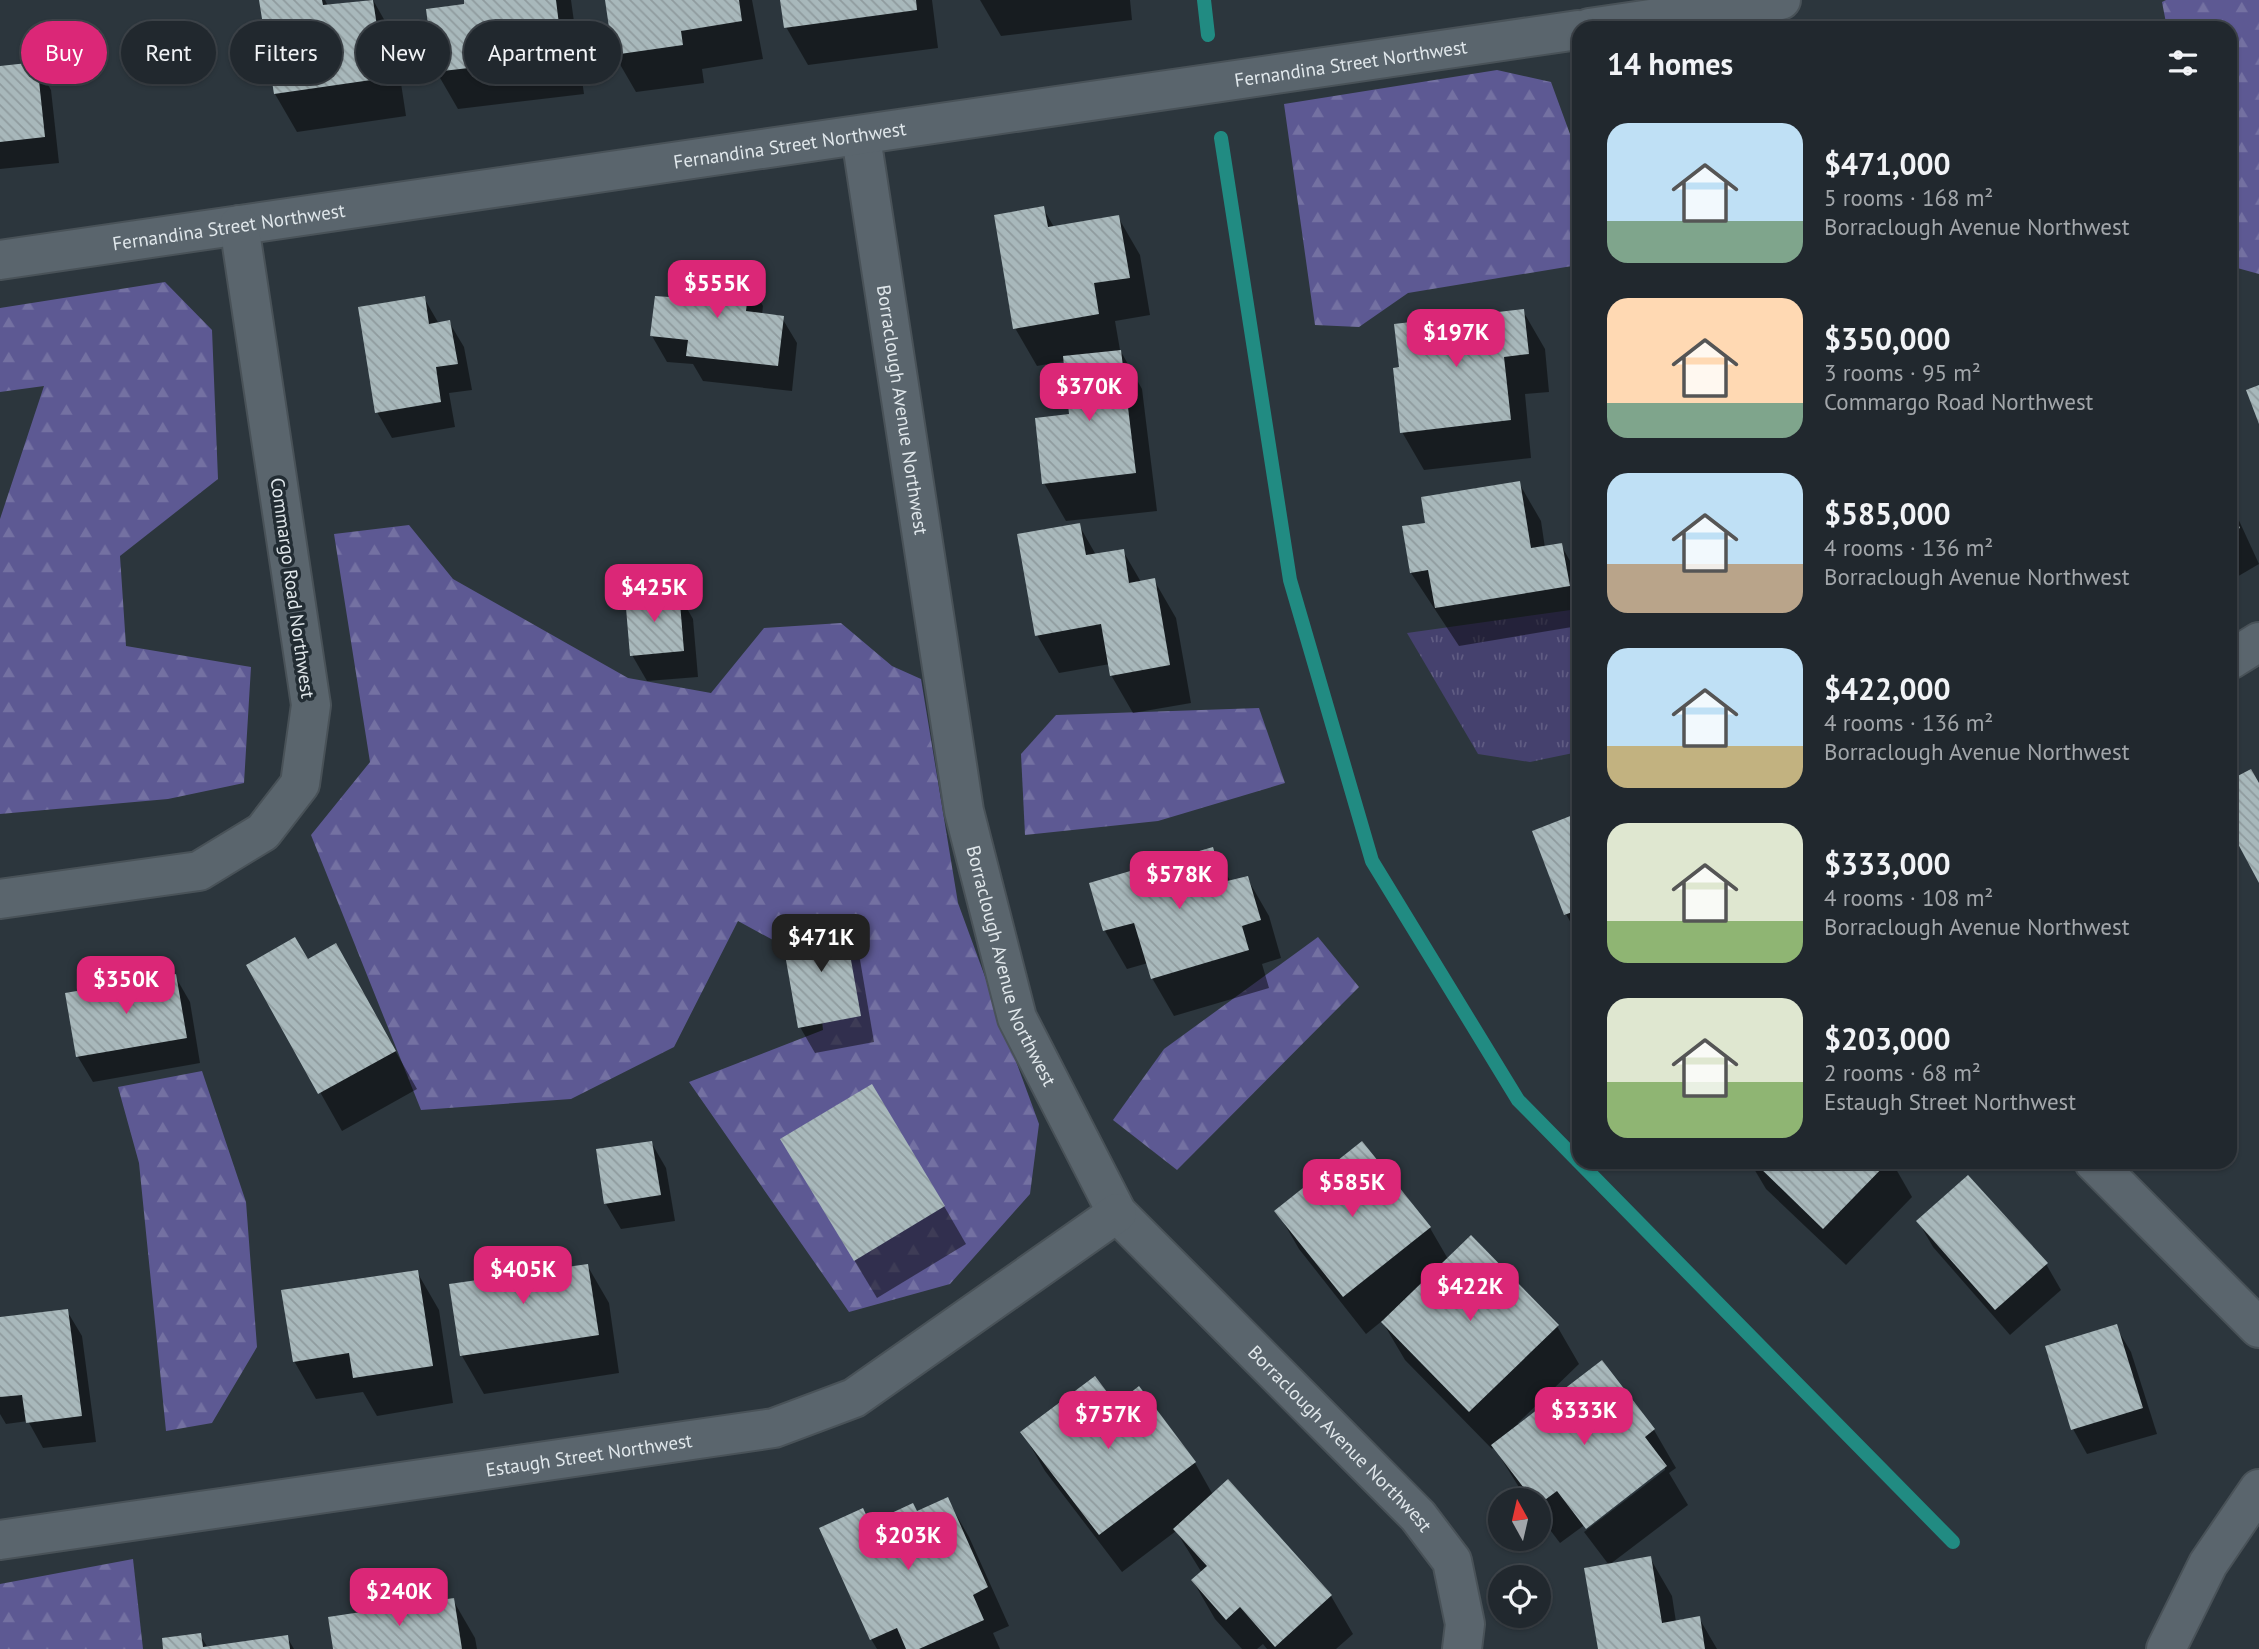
<!DOCTYPE html>
<html lang="en">
<head>
<meta charset="utf-8">
<style>
	:root { --surface:#21282e; --page:#2d343a; --text:#f1f3f6; --muted:#a2a6aa; --line:#3e444a; --accent:#db2777 }
	body { margin:0; font-family:"PT Sans",sans-serif; background:var(--page); color:var(--text); height:100vh; display:flex; flex-direction:column; font-size:26px; white-space:nowrap }
	* { box-sizing:border-box; margin:0 }
	p { font-size:23px; color:var(--muted) }
	.icon { flex:none; width:38px; height:38px; fill:none; stroke:currentColor; stroke-width:2; stroke-linecap:round; stroke-linejoin:round }
	.map { position:relative; flex:1; overflow:hidden }
	.panel { position:absolute; left:1572px; top:21px; width:665px; height:1148px; display:flex; flex-direction:column; background:var(--surface); border-radius:21px; box-shadow:0 2px 5px #0004,0 0 0 2px var(--line) }
	.panel>* { flex:none }
	.guide { position:absolute; left:21px; top:21px; width:665px; height:63px; display:flex; gap:14px }
	.needle { width:46px; rotate:352deg }
	.controls { position:absolute; left:1488px; top:1488px; display:grid; gap:14px }
	.controls a { display:grid; place-items:center; width:63px; height:63px; border-radius:50%; background:var(--surface); box-shadow:0 2px 5px #0004,0 0 0 2px var(--line); font-size:35px }
	.price { position:absolute; translate:-50% -60px; padding:0 16px; border-radius:14px; background:var(--accent); color:#fff; font-size:23px; line-height:46px; filter:drop-shadow(0 2px 4px #0008) }
	.price::after { content:''; position:absolute; left:50%; top:42px; width:21px; height:16px; margin-left:-10px; background:inherit; clip-path:polygon(0 0,100% 0,50% 100%) }
	.price.selected { background:#222; color:#fff }
	ul { padding:0; list-style:none }
	li { display:flex; align-items:center; gap:21px; height:175px; padding:0 35px }
	li span { display:grid; place-items:center; flex:none; width:196px; height:140px; border-radius:21px; color:#555 }
	li>.icon { margin-inline-start:auto }
	span .icon { width:84px; height:84px; fill:#fffc; stroke-width:1 }
	li b { font-size:30px }
	h2 { display:flex; justify-content:space-between; align-items:center; height:84px; padding:0 35px; font-size:30px }
	.tag { padding:0 24px; border-radius:32px; background:var(--surface); box-shadow:0 2px 5px #0004,0 0 0 2px var(--line); font-size:24px; line-height:63px }
	.tag.selected { background:var(--accent); color:#fff }
	.map>svg:first-child { display:block }
</style>
</head>
<body>
<div class="map">
<svg width="2259" height="1649" viewBox="0 0 2259 1649">
	<defs>
		<pattern id="grass-tufts" width="24" height="20" patternUnits="userSpaceOnUse" patternTransform="scale(1.75)"><rect width="24" height="20" fill="#45416e"/><path d="M3 7l-1-3M5 7V3M7 7l1-3M15 17l-1-3M17 17v-4M19 17l1-3" fill="none" stroke="#605c83"/></pattern>
		<pattern id="forest-firs" width="22" height="20" patternUnits="userSpaceOnUse" patternTransform="scale(1.75)"><rect width="22" height="20" fill="#5d5993"/><path d="M5 1l3.5 6h-7zM16 11l3.5 6h-7z" fill="#7471a2"/></pattern>
		<pattern id="building-back-hatch" width="6" height="6" patternUnits="userSpaceOnUse" patternTransform="scale(1.75)"><rect width="6" height="6" fill="#a8b8bb"/><path d="M-1 5l2 2M0 0l6 6M5-1l2 2" fill="none" stroke="#8f9b9e"/></pattern>
	</defs>
	<rect width="100%" height="100%" fill="#2c363d"/>
	<path fill="url(#grass-tufts)" d="M1578 609V752L1530 762 1478 754 1407 633Z"/>
	<g fill="url(#forest-firs)">
		<path d="M2166 0H2259V274L2230 266V28H2167L2162 2Z"/>
		<path d="M1497 70 1551 82 1578 156V265L1408 293 1359 327 1315 325 1284 104Z"/>
		<path d="M165 282 212 330 218 479 120 556 126 646 251 667 244 783 168 799 0 814V519L44 386 0 392V308Z"/>
		<path d="M409 525 453 579 628 678 711 693 764 628 841 623 892 666 921 679 958 903 1039 1124 1030 1194 950 1284 849 1312 689 1082 823 1030 817 964 738 921 674 1047 571 1099 421 1110 311 835 370 762 334 534Z"/>
		<path d="M1259 708 1285 783 1158 821 1025 835 1021 754 1056 715Z"/>
		<path d="M1318 937 1359 987 1177 1170 1113 1120 1164 1049Z"/>
		<path d="M202 1071 246 1202 257 1347 212 1423 166 1431 139 1163 118 1087Z"/>
		<path d="M133 1559 143 1649H0V1584Z"/>
	</g>
	<g fill="#0007">
		<path d="M261 0H325L328 6 373 0 394 37 406 116 297 132 275 94Z"/>
		<path d="M465 0H571L584 94 458 109 436 71 466 6Z"/>
		<path d="M606 0H752L763 59 702 69 704 83 636 92 614 54Z"/>
		<path d="M782 0H932L938 48 808 65 786 27Z"/>
		<path d="M980 0H1130L1132 20 1001 36Z"/>
		<path d="M36 64 51 90 59 163 0 169V68Z"/>
		<path d="M1043 208 1054 227 1118 217 1140 255 1150 315 1115 321 1120 350 1142 389 1157 511 1066 521 1044 483 1071 415 1065 361 1037 366 1015 328Z"/>
		<path d="M748 280 763 306 762 315 782 318 797 343 792 391 703 381 693 364 667 362 652 336Z"/>
		<path d="M424 298 439 324 449 322 464 347 472 390 449 393 455 427 392 438 377 412Z"/>
		<path d="M1523 311 1545 349 1549 392 1525 394 1531 458 1424 470 1402 432Z"/>
		<path d="M1519 483 1541 521 1545 548 1561 545 1578 575V626L1459 646 1411 573 1427 524Z"/>
		<path d="M2230 501 2259 564 2230 581Z"/>
		<path d="M1079 525 1096 555 1123 551 1141 582 1154 580 1176 618 1191 703 1133 713 1111 675 1110 664 1059 673 1037 635Z"/>
		<path d="M678 593 693 619 698 677 647 681 632 655Z"/>
		<path d="M1578 815V936L1566 914 1534 832Z"/>
		<path d="M1212 850 1231 882 1247 878 1269 916 1281 958 1262 964 1269 988 1174 1016 1152 978 1148 963 1127 969 1105 931 1091 885Z"/>
		<path d="M843 923 858 948 874 1042 815 1053 800 1027Z"/>
		<path d="M335 945 417 1089 342 1131 249 966 307 961Z"/>
		<path d="M175 976 190 1002 200 1063 93 1082 78 1057 67 995Z"/>
		<path d="M651 1142 666 1168 675 1221 621 1229 606 1204Z"/>
		<path d="M1750 1162H1892L1912 1197 1846 1265 1766 1189Z"/>
		<path d="M804 1177 944 1206 966 1244 877 1298Z"/>
		<path d="M1277 1211 1430 1228 1448 1259 1557 1326 1579 1364 1518 1423 1519 1425 1654 1430 1676 1468 1669 1473 1688 1505 1609 1565 1584 1532 1665 1470V1466L1560 1543 1538 1514V1500H1527L1494 1447 1492 1449 1405 1360 1382 1321 1366 1334 1299 1249Z"/>
		<path d="M1918 1221 2046 1264 2061 1290 2010 1335 1933 1247Z"/>
		<path d="M533 1252 544 1272 587 1265 609 1303 619 1373 484 1394 462 1356 501 1278Z"/>
		<path d="M417 1272 439 1310 453 1403 377 1416 363 1392 316 1399 294 1361Z"/>
		<path d="M67 1311 82 1336 96 1442 43 1448 28 1421 6 1424 0 1414V1319Z"/>
		<path d="M2116 1327 2131 1352 2157 1434 2087 1454 2073 1429Z"/>
		<path d="M1139 1389 1195 1463 1213 1495 1228 1482 1331 1596 1353 1634 1336 1649H1267L1263 1644 1257 1649H1242L1215 1619 1193 1581 1202 1573 1176 1531 1122 1572 1045 1471 1023 1433 1116 1407Z"/>
		<path d="M947 1499 969 1537 1009 1626 993 1633 1000 1649H877L871 1639 870 1525 917 1513Z"/>
		<path d="M1650 1558 1672 1596 1676 1622 1699 1618 1717 1649H1600Z"/>
		<path d="M453 1600 475 1638 477 1649H335Z"/>
		<path d="M200 1635 208 1648 287 1637 294 1649H165Z"/>
	</g>
	<g fill="none" stroke-linecap="round" stroke-linejoin="round">
		<g stroke="#218b82" stroke-width="14">
			<path d="M1204 0 1208 35"/>
			<path d="M1221 138 1290 580 1372 861 1518 1100 1578 1161"/>
			<path d="M1579 1162 1953 1542"/>
		</g>
	</g>
	<g fill="url(#building-back-hatch)">
		<path d="M259 0H322L323 5 373 0 385 78 274 94Z"/>
		<path d="M464 0H556L563 57 434 72 426 9 464 4Z"/>
		<path d="M605 0H739L742 21 681 31 683 45 613 55Z"/>
		<path d="M780 0H916L917 10 784 28Z"/>
		<path d="M37 62 45 137 0 142V66Z"/>
		<path d="M1044 206 1048 227 1119 215 1130 278 1094 283 1099 314 1013 329 994 215Z"/>
		<path d="M673 270 750 279 746 311 784 316 778 366 686 356 688 340 650 336 655 296 669 297Z"/>
		<path d="M425 296 429 324 450 320 458 364 436 367 441 402 375 413 358 307Z"/>
		<path d="M1524 309 1529 354 1504 357 1511 420 1400 433 1393 368 1399 367 1394 324Z"/>
		<path d="M1121 350 1136 473 1042 484 1035 418 1069 414 1063 356Z"/>
		<path d="M2259 385V424L2246 390Z"/>
		<path d="M1520 481 1531 548 1562 543 1570 586 1435 608 1428 570 1410 573 1402 526 1425 523 1421 497Z"/>
		<path d="M2230 506 2240 528 2230 533Z"/>
		<path d="M1080 523 1086 555 1124 549 1129 583 1155 578 1170 665 1110 676 1101 624 1035 636 1017 534Z"/>
		<path d="M679 591 684 651 630 656 625 596Z"/>
		<path d="M2251 769 2259 783V883L2230 829V780Z"/>
		<path d="M1578 813V910L1564 915 1532 831Z"/>
		<path d="M1213 847 1223 882 1248 876 1261 920 1242 926 1249 950 1151 979 1134 923 1103 931 1089 883Z"/>
		<path d="M844 921 861 1016 798 1028 781 932Z"/>
		<path d="M295 937 308 959 336 943 396 1051 318 1094 246 965Z"/>
		<path d="M176 974 187 1038 76 1057 65 993Z"/>
		<path d="M872 1084 945 1206 854 1261 780 1139Z"/>
		<path d="M652 1141 661 1195 604 1204 596 1149Z"/>
		<path d="M1362 1141 1431 1227 1343 1297 1274 1211Z"/>
		<path d="M1754 1162H1888L1823 1229Z"/>
		<path d="M1968 1175 2048 1263 1995 1310 1916 1221Z"/>
		<path d="M1471 1235 1559 1325 1469 1412 1381 1322Z"/>
		<path d="M534 1250 538 1271 588 1264 599 1335 460 1356 449 1284 499 1277 496 1256Z"/>
		<path d="M418 1270 433 1366 353 1378 349 1353 293 1362 281 1290Z"/>
		<path d="M68 1309 82 1416 26 1423 22 1395 0 1397V1317Z"/>
		<path d="M2117 1324 2143 1408 2071 1430 2045 1346Z"/>
		<path d="M1602 1360 1655 1429 1645 1437 1667 1466 1586 1529 1557 1491 1538 1505V1500H1533L1491 1445Z"/>
		<path d="M1095 1376 1116 1404 1139 1386 1196 1462 1099 1535 1020 1432Z"/>
		<path d="M1228 1479 1332 1595 1275 1647 1240 1607 1226 1620 1191 1580 1207 1566 1173 1529Z"/>
		<path d="M948 1497 988 1587 973 1595 984 1620 919 1649H906L897 1628 870 1640 819 1528 863 1508 870 1523 913 1503 917 1511Z"/>
		<path d="M1651 1556 1662 1623 1700 1616 1705 1649H1598L1584 1568Z"/>
		<path d="M454 1598 462 1649H333L328 1617Z"/>
		<path d="M201 1633 203 1647 288 1635 290 1649H163L162 1638Z"/>
	</g>
	<g fill="none" stroke-linecap="round" stroke-linejoin="round">
		<defs>
			<g id="minor">
				<path d="M1589 28 1781 0"/>
				<path id="s1" d="M861 137 964 811 1017 1018 1117 1213 1418 1516 1452 1561 1465 1624 1462 1649"/>
				<path id="s2" d="M0 260 1578 30"/>
				<path d="M2230 660 2259 642"/>
				<path d="M0 899 199 871 263 832 300 784 311 705 239 225"/>
				<path d="M2094 1162 2259 1328"/>
				<path id="s3" d="M0 1540 774 1428 854 1398 1117 1213"/>
				<path d="M2166 1649 2208 1564 2259 1489"/>
			</g>
		</defs>
		<use href="#minor" stroke="#495258" stroke-width="42"/>
		<use href="#minor" stroke="#5a656d" stroke-width="38"/>
	</g>
	<g text-anchor="middle" stroke-width="7" stroke-linejoin="round" paint-order="stroke">
		<g font-size="19" fill="#e0e7eb" stroke="#222c33">
			<text dy="7" stroke="none"><textPath href="#s2" startOffset="1365">Fernandina Street Northwest</textPath></text>
			<text dy="7" stroke="none"><textPath href="#s2" startOffset="798">Fernandina Street Northwest</textPath></text>
			<text dy="7" stroke="none"><textPath href="#s2" startOffset="231">Fernandina Street Northwest</textPath></text>
			<text dy="7" stroke="none"><textPath href="#s1" startOffset="276">Borraclough Avenue Northwest</textPath></text>
			<text transform="translate(293 588) rotate(82)" y="7">Commargo Road Northwest</text>
			<text dy="7" stroke="none"><textPath href="#s1" startOffset="844">Borraclough Avenue Northwest</textPath></text>
			<text dy="7" stroke="none"><textPath href="#s1" startOffset="1432">Borraclough Avenue Northwest</textPath></text>
			<text dy="7" stroke="none"><textPath href="#s3" startOffset="595">Estaugh Street Northwest</textPath></text>
		</g>
	</g>
</svg>
<div class="controls">
<a><svg class="needle" viewBox="-14 -14 28 28"><path d="M0-13l5 13h-10z" fill="#e53935"/><path d="M0 13l5-13h-10z" fill="#a2a6aa"/></svg></a>
<a><svg class="icon" aria-label="locate" viewBox="0 0 24 24"><circle cx="12" cy="12" r="6"/><path d="M12 2v4M12 18v4M2 12h4M18 12h4"/></svg></a>
</div>
<b class="price" style="left:717px;top:320px">$555K</b>
<b class="price" style="left:1456px;top:369px">$197K</b>
<b class="price" style="left:1089px;top:423px">$370K</b>
<b class="price" style="left:654px;top:624px">$425K</b>
<b class="price" style="left:1179px;top:911px">$578K</b>
<b class="price selected" style="left:821px;top:974px">$471K</b>
<b class="price" style="left:126px;top:1016px">$350K</b>
<b class="price" style="left:1352px;top:1219px">$585K</b>
<b class="price" style="left:523px;top:1306px">$405K</b>
<b class="price" style="left:1470px;top:1323px">$422K</b>
<b class="price" style="left:1584px;top:1447px">$333K</b>
<b class="price" style="left:1108px;top:1451px">$757K</b>
<b class="price" style="left:908px;top:1572px">$203K</b>
<b class="price" style="left:399px;top:1628px">$240K</b>
<div class="guide">
<a class="tag selected">Buy</a>
<a class="tag">Rent</a>
<a class="tag">Filters</a>
<a class="tag">New</a>
<a class="tag">Apartment</a>
</div>
<section class="panel">
<h2>14 homes<svg class="icon" aria-label="filters" viewBox="0 0 24 24"><path d="M4 7h16M4 17h16"/><circle cx="9" cy="7" r="2"/><circle cx="15" cy="17" r="2"/></svg></h2>
<ul>
<li><span style="background:linear-gradient(#bfe0f5 70%,#7fa58c 0)"><svg class="icon" aria-label="home" viewBox="0 0 24 24"><path d="M3 11l9-7 9 7M6 9v11h12V9"/></svg></span><div><b>$471,000</b><p>5 rooms · 168 m²</p><p>Borraclough Avenue Northwest</p></div></li>
<li><span style="background:linear-gradient(#ffd9b3 75%,#7fa58c 0)"><svg class="icon" aria-label="home" viewBox="0 0 24 24"><path d="M3 11l9-7 9 7M6 9v11h12V9"/></svg></span><div><b>$350,000</b><p>3 rooms · 95 m²</p><p>Commargo Road Northwest</p></div></li>
<li><span style="background:linear-gradient(#bfe0f5 65%,#b9a48a 0)"><svg class="icon" aria-label="home" viewBox="0 0 24 24"><path d="M3 11l9-7 9 7M6 9v11h12V9"/></svg></span><div><b>$585,000</b><p>4 rooms · 136 m²</p><p>Borraclough Avenue Northwest</p></div></li>
<li><span style="background:linear-gradient(#bfe0f5 70%,#c2b280 0)"><svg class="icon" aria-label="home" viewBox="0 0 24 24"><path d="M3 11l9-7 9 7M6 9v11h12V9"/></svg></span><div><b>$422,000</b><p>4 rooms · 136 m²</p><p>Borraclough Avenue Northwest</p></div></li>
<li><span style="background:linear-gradient(#dfe7d0 70%,#8fb573 0)"><svg class="icon" aria-label="home" viewBox="0 0 24 24"><path d="M3 11l9-7 9 7M6 9v11h12V9"/></svg></span><div><b>$333,000</b><p>4 rooms · 108 m²</p><p>Borraclough Avenue Northwest</p></div></li>
<li><span style="background:linear-gradient(#dfe7d0 60%,#8fb573 0)"><svg class="icon" aria-label="home" viewBox="0 0 24 24"><path d="M3 11l9-7 9 7M6 9v11h12V9"/></svg></span><div><b>$203,000</b><p>2 rooms · 68 m²</p><p>Estaugh Street Northwest</p></div></li>
</ul>
</section>
</div>
</body>
</html>
